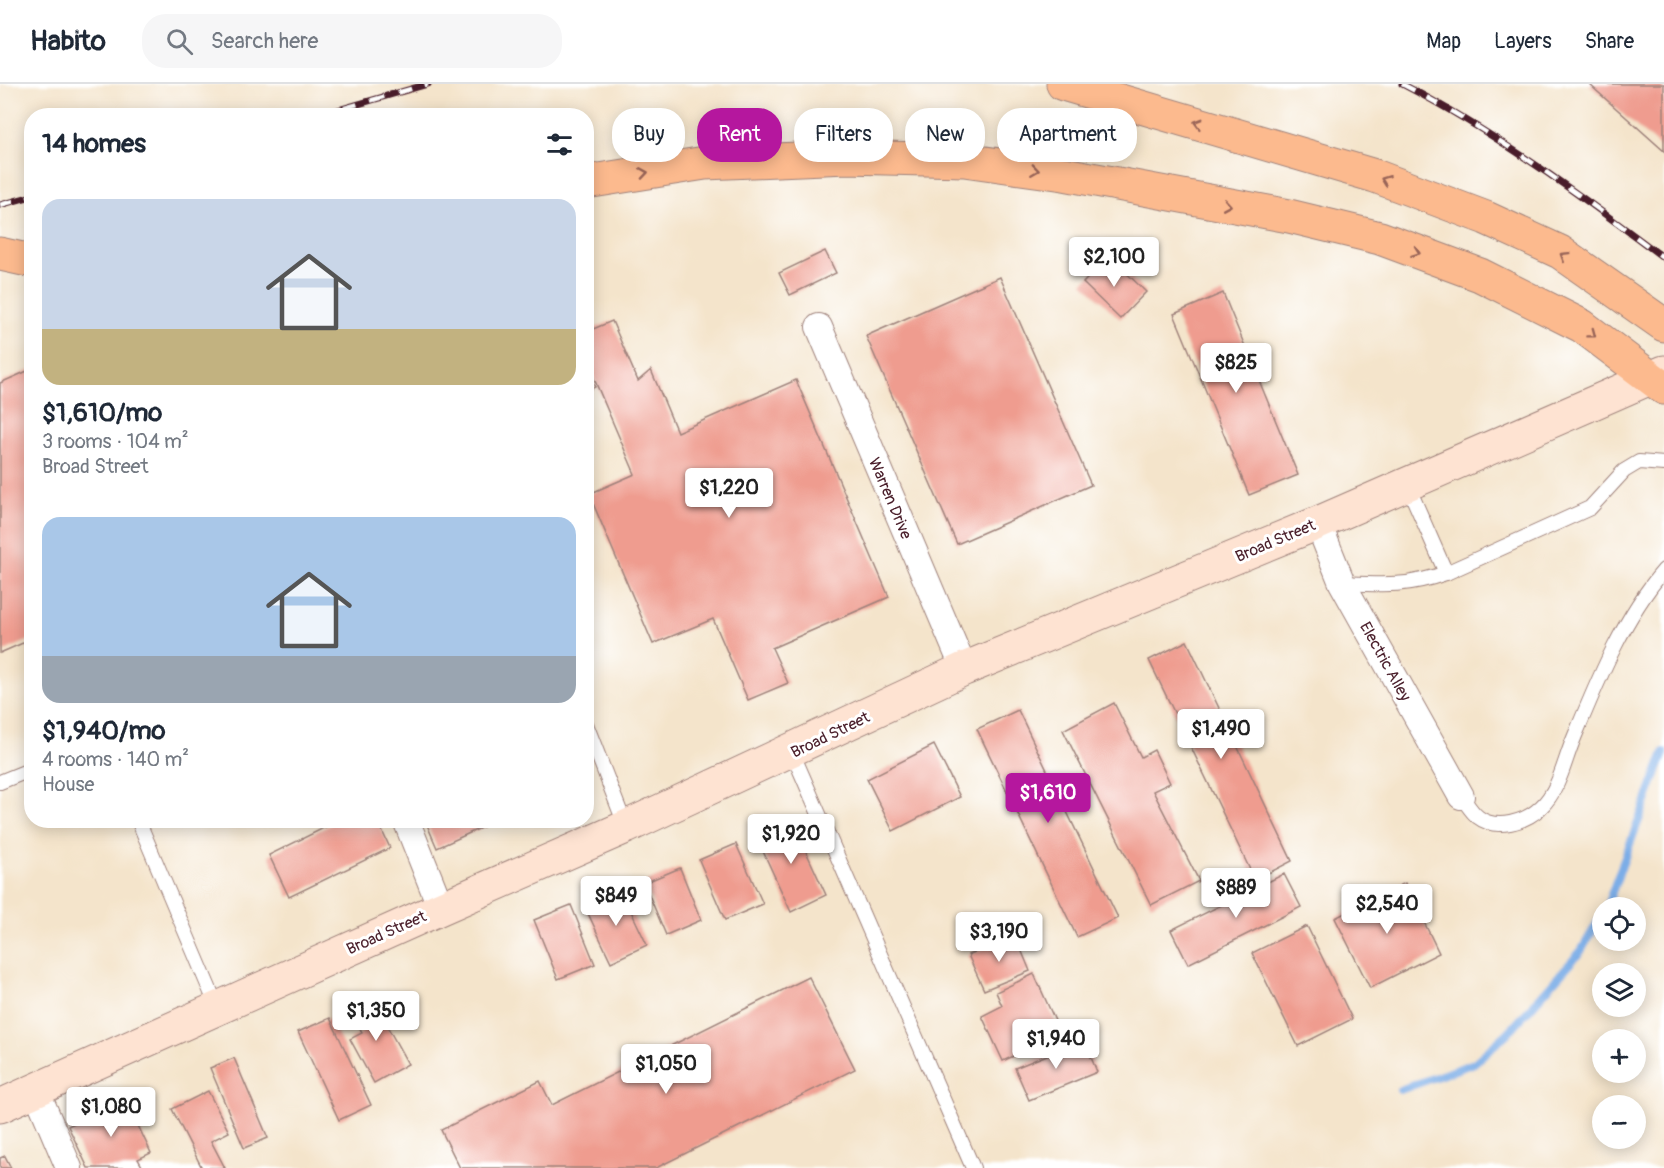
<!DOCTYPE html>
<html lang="en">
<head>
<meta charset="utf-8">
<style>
	:root { --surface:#fff; --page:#f6f6f7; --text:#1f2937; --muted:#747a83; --line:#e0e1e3; --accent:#b5179e }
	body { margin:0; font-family:Pangolin,sans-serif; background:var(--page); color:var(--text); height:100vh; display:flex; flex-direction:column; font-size:22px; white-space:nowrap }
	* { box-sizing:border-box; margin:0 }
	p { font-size:20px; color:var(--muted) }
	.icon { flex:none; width:33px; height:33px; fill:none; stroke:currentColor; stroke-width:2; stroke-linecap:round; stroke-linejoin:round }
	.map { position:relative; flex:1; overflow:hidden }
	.details { position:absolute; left:24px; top:24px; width:570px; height:720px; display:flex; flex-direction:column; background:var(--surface); border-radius:24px; box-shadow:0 3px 15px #0003 }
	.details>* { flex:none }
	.banner { position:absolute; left:612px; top:24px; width:570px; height:54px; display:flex; gap:12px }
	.buttons { position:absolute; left:1592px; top:813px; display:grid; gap:12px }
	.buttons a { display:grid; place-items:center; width:54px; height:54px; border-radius:50%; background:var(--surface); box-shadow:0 3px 15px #0003; font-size:30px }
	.price { position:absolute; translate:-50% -51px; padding:0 14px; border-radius:6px; background:#fff; color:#222; font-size:20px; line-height:39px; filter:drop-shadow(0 2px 3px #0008) }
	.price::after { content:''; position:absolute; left:50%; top:36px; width:18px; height:14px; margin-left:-9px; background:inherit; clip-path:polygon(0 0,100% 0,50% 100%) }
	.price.selected { background:var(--accent); color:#fff }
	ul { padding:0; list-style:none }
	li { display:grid; align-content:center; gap:12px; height:318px; padding:0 18px }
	li span { display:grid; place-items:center; height:186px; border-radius:18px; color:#555 }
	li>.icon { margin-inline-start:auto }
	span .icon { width:108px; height:108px; fill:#fffc; stroke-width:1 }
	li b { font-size:26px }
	h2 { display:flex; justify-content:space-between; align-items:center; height:72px; padding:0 18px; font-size:26px }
	.tag { padding:0 21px; border-radius:24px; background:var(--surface); box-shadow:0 3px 15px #0003; font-size:21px; line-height:54px }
	.tag.selected { background:var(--accent); color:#fff }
	header { display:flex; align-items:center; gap:36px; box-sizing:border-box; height:84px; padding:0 30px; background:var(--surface); border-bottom:2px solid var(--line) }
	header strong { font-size:28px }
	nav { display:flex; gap:33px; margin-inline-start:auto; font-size:21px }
	.search { width:420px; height:54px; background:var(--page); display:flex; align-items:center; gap:15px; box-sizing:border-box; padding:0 21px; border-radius:24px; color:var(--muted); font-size:22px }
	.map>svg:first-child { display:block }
</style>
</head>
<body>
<header>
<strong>Habito</strong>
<div class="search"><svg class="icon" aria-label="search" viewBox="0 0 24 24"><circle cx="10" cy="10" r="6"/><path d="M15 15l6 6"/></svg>Search here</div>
<nav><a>Map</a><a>Layers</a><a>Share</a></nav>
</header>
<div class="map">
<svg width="1664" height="1084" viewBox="0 0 1664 1084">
	<rect width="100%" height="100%" fill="#fff"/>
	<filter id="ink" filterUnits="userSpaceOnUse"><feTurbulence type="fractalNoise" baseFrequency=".0167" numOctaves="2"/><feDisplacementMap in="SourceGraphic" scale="12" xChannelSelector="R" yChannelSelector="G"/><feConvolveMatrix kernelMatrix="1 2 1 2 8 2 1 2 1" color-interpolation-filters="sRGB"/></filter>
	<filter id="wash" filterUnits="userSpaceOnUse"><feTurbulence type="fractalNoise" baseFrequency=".008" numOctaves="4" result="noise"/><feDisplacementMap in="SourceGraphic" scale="24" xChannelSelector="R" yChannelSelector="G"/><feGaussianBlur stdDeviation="1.35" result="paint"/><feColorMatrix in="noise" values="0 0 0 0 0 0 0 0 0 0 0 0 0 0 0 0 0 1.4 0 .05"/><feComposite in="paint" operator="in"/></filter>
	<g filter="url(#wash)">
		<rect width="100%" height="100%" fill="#f4e4cb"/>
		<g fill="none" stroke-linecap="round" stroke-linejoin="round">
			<g stroke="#7bade7" stroke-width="8">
				<path d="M1606 824 1664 669"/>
				<path d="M1400 1006 1474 979 1510 947 1581 867 1602 831"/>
			</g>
		</g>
		<g id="blocks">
			<g fill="#ef9c8f">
				<path d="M1589 0H1664V67Z"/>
				<path d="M825 167 836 189 790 211 779 189Z"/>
				<path d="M1109 172 1146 208 1120 235 1083 199Z"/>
				<path d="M1000 193 1091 401 957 460 866 252Z"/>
				<path d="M1223 209 1298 391 1249 411 1174 230Z"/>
				<path d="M612 237 638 297 651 286 677 348 796 296 889 513 772 564 788 599 748 616 713 535 653 560 589 410 635 390 586 276V248Z"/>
				<path d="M32 285V555L0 569V299Z"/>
				<path d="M586 287 595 303 586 307Z"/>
				<path d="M1187 557 1292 777 1255 796 1149 576Z"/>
				<path d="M1114 619 1141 673 1154 666 1170 699 1153 707 1199 797 1151 821 1063 646Z"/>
				<path d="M1018 626 1118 834 1077 853 977 645Z"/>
				<path d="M934 661 960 713 893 747 867 695Z"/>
				<path d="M791 735 826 811 791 828 756 752Z"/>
				<path d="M340 736H377L390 764 289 813 269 771Z"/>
				<path d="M425 736H498L437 764Z"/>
				<path d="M736 760 763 820 725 836 699 776Z"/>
				<path d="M680 784 701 836 666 851 644 799Z"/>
				<path d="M1284 790 1301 823 1188 880 1171 846Z"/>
				<path d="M1405 799 1439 869 1370 904 1335 834Z"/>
				<path d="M622 808 647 861 611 878 586 825Z"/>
				<path d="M571 821 595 880 558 895 534 836Z"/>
				<path d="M1307 842 1352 935 1298 962 1252 869Z"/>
				<path d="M1015 851 1030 887 984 906 968 871Z"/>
				<path d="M1034 890 1061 950 1003 977 982 932 1002 922 996 908Z"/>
				<path d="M809 893 855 985 656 1084H460L441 1046 540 997 552 1021Z"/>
				<path d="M371 913 408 980 374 999 350 955 362 949 349 925Z"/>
				<path d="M330 934 371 1021 339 1036 298 948Z"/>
				<path d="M1084 956 1097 988 1029 1016 1015 984Z"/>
				<path d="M234 974 268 1054 244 1064 210 984Z"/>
				<path d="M208 1007 229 1048 211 1057 225 1084H202L172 1025Z"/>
				<path d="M125 1014 151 1069 138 1075 143 1084H88L68 1042Z"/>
				<path d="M5 1072 11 1084H0V1074Z"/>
			</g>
		</g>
	</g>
	<g filter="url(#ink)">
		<use href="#blocks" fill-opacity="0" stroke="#9f827b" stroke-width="1.5"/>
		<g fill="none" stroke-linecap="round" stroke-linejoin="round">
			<defs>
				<g id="service">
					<path d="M1407 400 1446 489 1590 424 1624 387 1639 378 1664 380"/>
					<path d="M1342 499C1383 501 1407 503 1446 489"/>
					<path d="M586 640 626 743"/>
					<path d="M792 668 973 1084"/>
					<path d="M0 698 32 685"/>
					<path d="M1461 712C1466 718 1471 728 1478 733 1496 747 1526 738 1541 723 1560 705 1564 677 1574 654 1598 596 1623 534 1664 486"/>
					<path d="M138 736 218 925"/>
				</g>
				<g id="minor">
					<path d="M819 243 964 585"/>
					<path d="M1318 439 1342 499 1461 712"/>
					<path d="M406 736 441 824"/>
					<path d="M36 1006 69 1084"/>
				</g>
				<path id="secondary" d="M0 1022 441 824 626 743 964 585 1318 439 1664 288"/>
				<g id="primary">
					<path d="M1063 0 1375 92 1486 134 1560 168 1664 241"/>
					<path d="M586 98 705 79 847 73 964 76 1064 90 1289 132 1380 154 1480 191 1582 242 1664 304"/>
					<path d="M0 170 32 177"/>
				</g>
			</defs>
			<use href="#service" stroke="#9f827b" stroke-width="16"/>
			<use href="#minor" stroke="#9f827b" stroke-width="28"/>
			<use href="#secondary" stroke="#9f827b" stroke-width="35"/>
			<use href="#primary" stroke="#9f827b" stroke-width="35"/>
			<use href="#service" stroke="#fff" stroke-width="14"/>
			<use href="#minor" stroke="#fff" stroke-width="26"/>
			<use href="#secondary" stroke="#fee3d2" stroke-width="33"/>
			<use href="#primary" stroke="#fcba8e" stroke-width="33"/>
			<defs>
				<g id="rail">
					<path d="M1402 0C1495 48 1580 111 1664 174"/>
					<path d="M317 32 428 0"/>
					<path d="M0 121 32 112"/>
				</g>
			</defs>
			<use href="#rail" stroke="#4a1f2b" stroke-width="7"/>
			<use href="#rail" stroke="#fff" stroke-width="4.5" stroke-dasharray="14" stroke-linecap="butt"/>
		</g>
		<defs><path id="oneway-chevron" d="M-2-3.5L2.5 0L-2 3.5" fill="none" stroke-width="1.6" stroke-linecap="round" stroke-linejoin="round" transform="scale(1.5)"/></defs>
		<g stroke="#9a6558">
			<use href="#oneway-chevron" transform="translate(1198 39) rotate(-164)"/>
			<use href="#oneway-chevron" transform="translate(1035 86) rotate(8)"/>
			<use href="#oneway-chevron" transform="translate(644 89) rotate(-9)"/>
			<use href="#oneway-chevron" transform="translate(1385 96) rotate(-159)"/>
			<use href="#oneway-chevron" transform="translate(1227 121) rotate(10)"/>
			<use href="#oneway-chevron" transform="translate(1416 168) rotate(20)"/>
			<use href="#oneway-chevron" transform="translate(1564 172) rotate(-148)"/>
			<use href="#oneway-chevron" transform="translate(1592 250) rotate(37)"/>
		</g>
	</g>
	<g text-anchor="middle" stroke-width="6" stroke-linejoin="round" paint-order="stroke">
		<g font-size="16" fill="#4a1f2b" stroke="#fff">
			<text transform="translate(891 414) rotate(67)" y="6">Warren Drive</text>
			<text transform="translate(1275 456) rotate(-23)" y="6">Broad Street</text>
			<text transform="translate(1386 577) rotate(61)" y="6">Electric Alley</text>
			<text transform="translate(830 650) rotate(-26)" y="6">Broad Street</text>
			<text transform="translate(386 848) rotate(-24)" y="6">Broad Street</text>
		</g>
	</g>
</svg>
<div class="buttons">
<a><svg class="icon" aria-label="locate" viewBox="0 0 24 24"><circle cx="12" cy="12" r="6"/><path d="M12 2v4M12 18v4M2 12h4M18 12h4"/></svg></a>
<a><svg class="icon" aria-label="layers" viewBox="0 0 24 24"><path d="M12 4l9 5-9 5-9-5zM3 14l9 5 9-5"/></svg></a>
<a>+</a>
<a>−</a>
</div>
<b class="price" style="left:1114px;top:204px">$2,100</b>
<b class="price" style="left:1236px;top:310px">$825</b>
<b class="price" style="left:729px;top:435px">$1,220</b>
<b class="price" style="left:1221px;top:676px">$1,490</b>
<b class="price selected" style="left:1048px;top:740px">$1,610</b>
<b class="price" style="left:791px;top:781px">$1,920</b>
<b class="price" style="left:1236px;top:835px">$889</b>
<b class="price" style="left:616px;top:843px">$849</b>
<b class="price" style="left:1387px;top:851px">$2,540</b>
<b class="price" style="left:999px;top:879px">$3,190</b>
<b class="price" style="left:376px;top:958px">$1,350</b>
<b class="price" style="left:1056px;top:986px">$1,940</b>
<b class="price" style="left:666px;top:1011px">$1,050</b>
<b class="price" style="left:111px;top:1054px">$1,080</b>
<div class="banner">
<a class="tag">Buy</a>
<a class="tag selected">Rent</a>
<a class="tag">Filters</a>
<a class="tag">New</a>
<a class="tag">Apartment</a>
</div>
<section class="details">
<h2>14 homes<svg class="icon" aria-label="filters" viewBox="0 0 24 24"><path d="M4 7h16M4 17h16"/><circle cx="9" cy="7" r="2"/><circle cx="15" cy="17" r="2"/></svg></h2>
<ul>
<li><span style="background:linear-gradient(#c9d6e8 70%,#c2b280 0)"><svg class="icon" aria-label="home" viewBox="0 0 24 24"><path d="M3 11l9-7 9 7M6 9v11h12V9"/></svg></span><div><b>$1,610/mo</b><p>3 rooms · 104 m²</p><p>Broad Street</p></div></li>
<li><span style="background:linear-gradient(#a9c7e8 75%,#9aa5b1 0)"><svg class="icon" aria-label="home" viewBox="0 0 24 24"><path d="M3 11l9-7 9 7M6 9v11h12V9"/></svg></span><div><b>$1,940/mo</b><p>4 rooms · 140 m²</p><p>House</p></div></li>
</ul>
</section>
</div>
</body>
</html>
